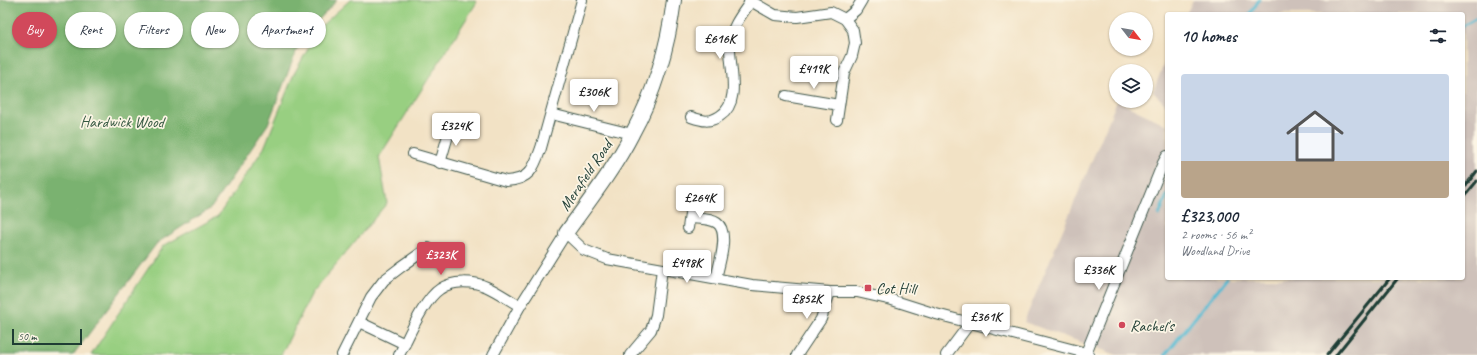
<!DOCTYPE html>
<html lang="en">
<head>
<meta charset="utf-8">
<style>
	:root { --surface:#fff; --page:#f2f2f3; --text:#1f2937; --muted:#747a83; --line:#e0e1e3; --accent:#d1495b }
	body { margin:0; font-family:Caveat,sans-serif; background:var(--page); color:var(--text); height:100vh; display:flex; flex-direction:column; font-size:15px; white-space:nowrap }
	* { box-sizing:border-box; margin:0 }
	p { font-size:13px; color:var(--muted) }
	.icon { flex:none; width:22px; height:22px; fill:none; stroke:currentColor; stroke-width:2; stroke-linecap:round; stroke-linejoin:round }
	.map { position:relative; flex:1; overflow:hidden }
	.side { position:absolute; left:1165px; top:12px; width:300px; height:268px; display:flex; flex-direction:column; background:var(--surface); border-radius:4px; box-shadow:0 1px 3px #0004 }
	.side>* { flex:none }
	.top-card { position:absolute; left:12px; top:12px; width:380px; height:36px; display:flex; gap:8px }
	.needle { width:26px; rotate:121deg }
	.buttons { position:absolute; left:1109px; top:12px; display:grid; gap:8px }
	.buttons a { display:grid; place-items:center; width:44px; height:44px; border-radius:50%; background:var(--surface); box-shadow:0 1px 3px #0004; font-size:20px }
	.scale { position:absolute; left:12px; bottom:10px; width:70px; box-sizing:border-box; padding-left:4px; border:2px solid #1f3d34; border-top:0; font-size:11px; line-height:14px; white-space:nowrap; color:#1f3d34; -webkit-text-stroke:3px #fcf5e5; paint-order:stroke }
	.price { position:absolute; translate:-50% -34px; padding:0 9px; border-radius:4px; background:#fff; color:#222; font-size:13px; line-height:26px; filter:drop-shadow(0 1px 2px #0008) }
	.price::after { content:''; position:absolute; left:50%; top:24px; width:12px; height:9px; margin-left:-6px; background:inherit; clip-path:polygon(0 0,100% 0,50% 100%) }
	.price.on { background:var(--accent); color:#fff }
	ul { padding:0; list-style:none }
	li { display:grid; align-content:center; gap:8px; height:212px; padding:0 16px }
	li+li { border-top:1px solid var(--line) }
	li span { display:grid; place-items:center; height:124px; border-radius:4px; color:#555 }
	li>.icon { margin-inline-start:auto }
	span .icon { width:72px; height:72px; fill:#fffc; stroke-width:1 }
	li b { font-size:17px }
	h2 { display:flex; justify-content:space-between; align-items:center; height:48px; padding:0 16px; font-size:17px }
	.pill { padding:0 14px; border-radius:18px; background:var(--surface); box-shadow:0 1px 3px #0004; font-size:14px; line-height:36px }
	.pill.on { background:var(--accent); color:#fff }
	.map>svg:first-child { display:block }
</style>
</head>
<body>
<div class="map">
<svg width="1477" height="355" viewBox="0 0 1477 355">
	<rect width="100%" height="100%" fill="#fcf5e5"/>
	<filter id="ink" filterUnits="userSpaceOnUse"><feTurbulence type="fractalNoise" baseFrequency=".025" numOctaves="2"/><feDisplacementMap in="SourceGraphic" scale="8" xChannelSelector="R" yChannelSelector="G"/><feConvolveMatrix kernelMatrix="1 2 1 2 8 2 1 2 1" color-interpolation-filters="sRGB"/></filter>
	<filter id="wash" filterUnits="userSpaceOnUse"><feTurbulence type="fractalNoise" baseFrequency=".012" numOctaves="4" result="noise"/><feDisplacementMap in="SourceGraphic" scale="16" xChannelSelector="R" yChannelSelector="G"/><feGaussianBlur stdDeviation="0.9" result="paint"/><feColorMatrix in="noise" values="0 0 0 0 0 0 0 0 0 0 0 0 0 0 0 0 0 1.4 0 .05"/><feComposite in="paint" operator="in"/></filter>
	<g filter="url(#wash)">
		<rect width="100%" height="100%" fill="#f2e2c5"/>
		<g fill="#cec1ba">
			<path d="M1193 0H1477V355H1117L1024 322 1117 101 1167 125V278H1463V14H1186Z"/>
			<path d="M1167 56V106L1153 92Z"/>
		</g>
		<path fill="#98cf81" stroke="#5c865a" d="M350 0H473L477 2 379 157 387 203 312 293 281 355H91L163 246 218 216 264 148 294 74 320 27Z"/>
		<path fill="#7ab26f" stroke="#4c7852" d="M0 0H337L301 39 268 124 211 208 157 243 73 355H0Z"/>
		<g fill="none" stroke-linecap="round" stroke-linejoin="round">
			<g stroke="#55bbd3" stroke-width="3">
				<path d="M1250 14 1259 0"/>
				<path d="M1463 26 1477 18"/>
				<path d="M1159 215 1167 195"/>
				<path d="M1165 355 1227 278"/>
			</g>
		</g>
	</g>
	<g filter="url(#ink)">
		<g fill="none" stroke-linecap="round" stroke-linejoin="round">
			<defs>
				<g id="street">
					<path d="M749 0 775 15 797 17 831 12 845 19 853 30 855 43 852 56 844 73 837 120"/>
					<path d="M845 19 856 10 862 0"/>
					<path d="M786 96 839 105"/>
					<path d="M551 114 632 134"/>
					<path d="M691 117C703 121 709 123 720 116 743 101 728 64 730 42 732 26 742 14 751 1"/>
					<path d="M413 154 506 181C530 180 534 168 541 148L582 0"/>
					<path d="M440 163 451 125"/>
					<path d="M690 218C698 219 710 218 717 223 730 232 719 265 716 278"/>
					<path d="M688 228 691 207"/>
					<path d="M359 322 405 344"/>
					<path d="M1086 353 1163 163 1167 156"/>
					<path d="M342 355 371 297 384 280 401 267 428 248"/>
					<path d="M399 355C408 338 424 299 440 289 453 280 473 281 487 287 498 292 509 300 520 306"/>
					<path d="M493 355 520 306 566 233 584 250 607 259 752 285 830 292H857L892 300 936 314 1086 353 1089 355"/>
					<path d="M630 355 651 330 656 315 662 269"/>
					<path d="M797 355 821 319 830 292"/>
					<path d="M946 355 970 323"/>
				</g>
				<path id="secondary" d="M566 233C589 201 614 169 632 134 655 92 668 47 674 0"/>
			</defs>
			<use href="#street" stroke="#3f564a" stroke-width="12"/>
			<use href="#secondary" stroke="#3f564a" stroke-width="16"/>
			<use href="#street" stroke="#fff" stroke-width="10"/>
			<use href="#secondary" stroke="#fff" stroke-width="14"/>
			<g stroke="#1f3d34" stroke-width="3">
				<path d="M1466 185 1477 171"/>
				<path d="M1463 198 1477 181"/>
				<path d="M1327 355 1390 278"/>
				<path d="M1336 355 1398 278"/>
			</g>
		</g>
	</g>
	<g fill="#d1495b" stroke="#fcf5e5" stroke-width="1.5">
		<rect x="864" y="284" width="8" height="8" rx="2"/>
		<circle cx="1122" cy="325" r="4"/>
	</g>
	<g text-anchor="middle" stroke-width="3.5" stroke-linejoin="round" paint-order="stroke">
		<g font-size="16" fill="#375a43" stroke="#fcf5e5">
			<text x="122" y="127">Hardwick Wood</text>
		</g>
		<g font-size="16" fill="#1f3d34" stroke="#fcf5e5">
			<text transform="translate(585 175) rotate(-56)" y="6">Merafield Road</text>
		</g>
		<g font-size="16" fill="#1f3d34" stroke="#fcf5e5" text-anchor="start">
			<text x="876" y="294">Cot Hill</text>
			<text x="1130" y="331">Rachel's</text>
		</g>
	</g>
</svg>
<div class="buttons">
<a><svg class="needle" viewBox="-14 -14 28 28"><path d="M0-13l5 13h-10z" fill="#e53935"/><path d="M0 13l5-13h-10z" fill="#747a83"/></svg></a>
<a><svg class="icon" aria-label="layers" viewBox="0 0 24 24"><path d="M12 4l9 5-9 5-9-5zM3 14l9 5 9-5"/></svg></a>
</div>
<div class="scale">50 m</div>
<b class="price" style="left:720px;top:60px">£616K</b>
<b class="price" style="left:814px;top:90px">£419K</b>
<b class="price" style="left:594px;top:113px">£306K</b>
<b class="price" style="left:456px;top:147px">£324K</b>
<b class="price" style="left:700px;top:219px">£264K</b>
<b class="price on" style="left:441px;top:276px">£323K</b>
<b class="price" style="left:687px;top:284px">£498K</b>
<b class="price" style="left:1099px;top:291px">£336K</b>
<b class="price" style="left:807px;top:320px">£852K</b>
<b class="price" style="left:986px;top:338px">£361K</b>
<div class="top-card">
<a class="pill on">Buy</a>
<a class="pill">Rent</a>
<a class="pill">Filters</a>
<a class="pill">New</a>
<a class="pill">Apartment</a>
</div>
<section class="side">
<h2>10 homes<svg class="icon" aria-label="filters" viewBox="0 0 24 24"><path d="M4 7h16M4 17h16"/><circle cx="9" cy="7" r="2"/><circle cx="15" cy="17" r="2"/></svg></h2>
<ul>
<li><span style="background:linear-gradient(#c9d6e8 70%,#b9a48a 0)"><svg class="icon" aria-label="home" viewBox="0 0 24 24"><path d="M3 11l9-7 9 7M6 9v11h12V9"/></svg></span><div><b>£323,000</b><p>2 rooms · 56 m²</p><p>Woodland Drive</p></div></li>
</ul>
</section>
</div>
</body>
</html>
